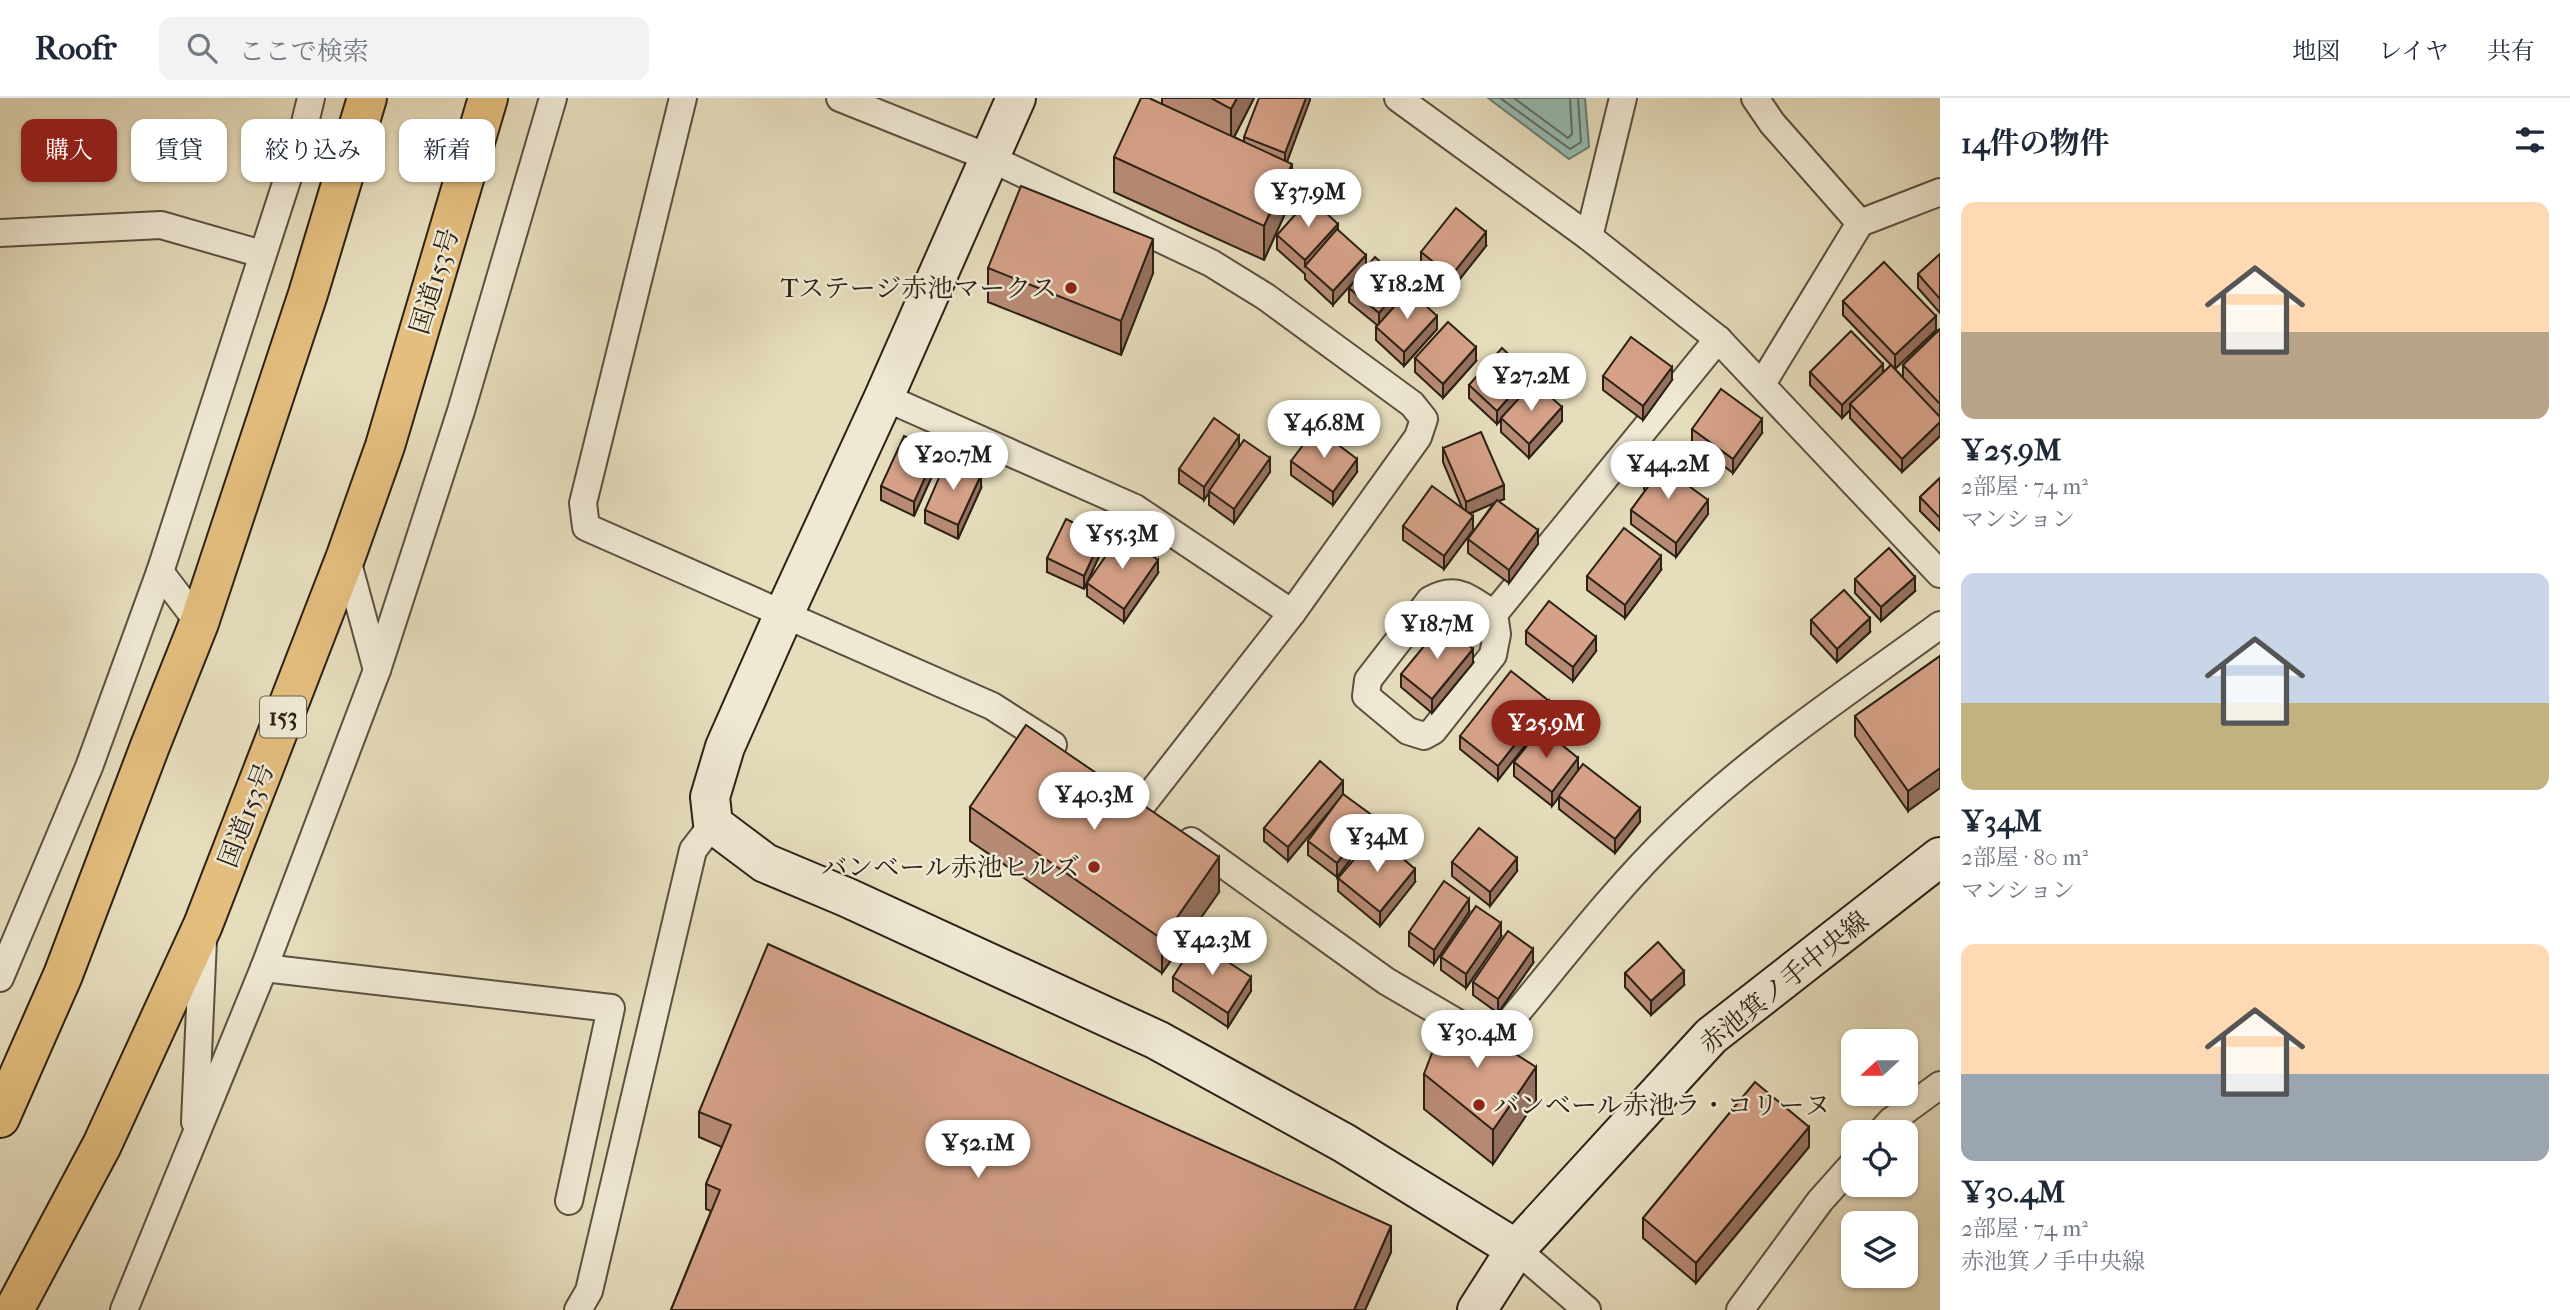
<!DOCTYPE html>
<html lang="ja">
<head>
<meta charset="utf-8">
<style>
	:root { --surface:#fff; --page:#f2f2f3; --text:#1f2937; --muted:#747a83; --line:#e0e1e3; --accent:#8f2418 }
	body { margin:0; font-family:"IM FELL French Canon","Noto Serif JP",serif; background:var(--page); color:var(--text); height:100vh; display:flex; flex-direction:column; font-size:26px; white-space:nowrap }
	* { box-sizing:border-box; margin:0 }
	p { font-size:23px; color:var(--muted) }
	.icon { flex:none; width:38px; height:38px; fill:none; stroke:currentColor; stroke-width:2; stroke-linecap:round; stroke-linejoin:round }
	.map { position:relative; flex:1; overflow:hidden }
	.panel { display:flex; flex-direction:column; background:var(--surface); width:630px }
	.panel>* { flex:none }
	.guide { position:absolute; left:21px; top:21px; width:665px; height:63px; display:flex; gap:14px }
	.needle { width:46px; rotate:249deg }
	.buttons { position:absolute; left:1841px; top:931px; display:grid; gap:14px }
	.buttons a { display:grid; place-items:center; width:77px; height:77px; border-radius:14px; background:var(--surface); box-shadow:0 2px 5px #0004; font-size:35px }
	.price { position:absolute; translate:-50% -60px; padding:0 16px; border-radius:24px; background:#fff; color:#222; font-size:23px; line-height:46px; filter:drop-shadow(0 2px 4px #0008) }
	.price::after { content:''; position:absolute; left:50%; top:42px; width:21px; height:16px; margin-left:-10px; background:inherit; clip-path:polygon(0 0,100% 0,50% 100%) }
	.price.active { background:var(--accent); color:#fff }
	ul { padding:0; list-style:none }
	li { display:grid; align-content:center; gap:14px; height:371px; padding:0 21px }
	li span { display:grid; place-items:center; height:217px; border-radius:14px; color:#555 }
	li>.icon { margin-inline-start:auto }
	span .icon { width:126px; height:126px; fill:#fffc; stroke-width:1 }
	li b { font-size:30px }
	h2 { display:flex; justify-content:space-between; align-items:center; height:84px; padding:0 21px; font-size:30px }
	.pill { padding:0 24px; border-radius:14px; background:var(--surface); box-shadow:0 2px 5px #0004; font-size:24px; line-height:63px }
	.pill.active { background:var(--accent); color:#fff }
	header { display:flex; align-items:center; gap:42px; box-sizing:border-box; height:98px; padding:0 35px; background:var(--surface); border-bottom:2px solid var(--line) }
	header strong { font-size:33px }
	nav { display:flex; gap:38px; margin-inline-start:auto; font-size:24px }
	.search { width:490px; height:63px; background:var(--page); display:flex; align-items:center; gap:18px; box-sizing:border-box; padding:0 24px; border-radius:14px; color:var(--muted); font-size:26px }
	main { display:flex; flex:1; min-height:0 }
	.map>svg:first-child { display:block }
</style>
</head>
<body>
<header>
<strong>Roofr</strong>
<div class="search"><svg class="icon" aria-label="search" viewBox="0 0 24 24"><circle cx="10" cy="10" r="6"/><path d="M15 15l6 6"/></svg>ここで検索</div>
<nav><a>地図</a><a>レイヤ</a><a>共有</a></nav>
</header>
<main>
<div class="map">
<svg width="1940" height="1212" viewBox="0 0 1940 1212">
	<rect width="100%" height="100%" fill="#e6ddbd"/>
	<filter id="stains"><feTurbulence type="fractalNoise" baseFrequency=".00286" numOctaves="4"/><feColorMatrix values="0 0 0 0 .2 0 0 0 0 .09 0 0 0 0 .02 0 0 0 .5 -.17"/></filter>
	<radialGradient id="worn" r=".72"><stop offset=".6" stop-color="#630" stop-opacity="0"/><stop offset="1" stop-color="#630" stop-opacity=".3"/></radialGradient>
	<path fill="#96bcb2" stroke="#6c7e73" stroke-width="2" d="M1488 0H1585L1589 49 1569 61Z"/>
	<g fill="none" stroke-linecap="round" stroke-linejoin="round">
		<g stroke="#616e64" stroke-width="2">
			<path d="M1500 0 1570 51 1581 44 1578 0"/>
			<path d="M1514 0 1568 40 1572 36 1570 0"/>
		</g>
		<defs>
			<g id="street">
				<path d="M683 0 583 405 586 429 992 608 1053 647"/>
				<path d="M840 0 990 60 1211 165 1266 199 1412 306 1424 321 1418 339 1292 515 1142 707"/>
				<path d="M1398 0 1589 139 1718 241 1940 476"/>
				<path d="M1755 0 1772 25 1860 125"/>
				<path d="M303 33 342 84"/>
				<path d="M0 135 161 127 262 156"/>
				<path d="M1589 139 1623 0"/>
				<path d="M1762 286 1860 125 1940 94"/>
				<path d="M884 299 1135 410 1292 515"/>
				<path d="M346 458 377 572"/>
				<path d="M160 474 199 525"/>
				<path d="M1494 516C1469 501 1457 486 1430 502L1368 582 1366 598 1408 633 1424 638 1433 633 1493 557 1497 536 1494 516 1718 241"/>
				<path d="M1191 743 1386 883 1480 938 1494 933 1511 922C1564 858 1616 790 1675 733 1755 655 1850 593 1940 527"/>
				<path d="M264 870 611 910 569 1103"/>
				<path d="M0 880 89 669 160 474 303 33 311 0"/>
				<path d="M195 1024 203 842"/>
				<path d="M1881 1034 1891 1023 1940 987"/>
				<path d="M1516 1151 1587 1212"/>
				<path d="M124 1212 264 870 377 572 461 313 553 0"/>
				<path d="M578 1212 589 1193 693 752 713 726"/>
				<path d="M1740 1212 1820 1103 1853 1066"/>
			</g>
			<g id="secondary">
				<path d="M1016 0 884 299 784 516 725 649 710 699 713 726 765 765 846 799 1157 942 1344 1045 1516 1151"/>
				<path d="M1477 1212 1516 1151 1711 938 1940 759"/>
			</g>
			<g id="highway">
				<path d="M0 1020 63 877 150 648 199 525 308 196 367 0"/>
				<path d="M14 1212 102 1047 203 827 346 458 385 348 488 0"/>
			</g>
		</defs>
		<use href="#street" stroke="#5a503f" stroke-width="30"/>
		<use href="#secondary" stroke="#2c2115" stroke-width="42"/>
		<use href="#highway" stroke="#2c2115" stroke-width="42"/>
		<use href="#street" stroke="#efe9d4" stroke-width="26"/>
		<use href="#secondary" stroke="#efe9d4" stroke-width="38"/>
		<use href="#highway" stroke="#e3be7e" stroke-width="38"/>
	</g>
	<g fill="#b78a75" stroke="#2c2115" stroke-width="2">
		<path d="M1162 0H1254L1234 39 1244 44V39L1310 0 1287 64 1292 100 1264 162 1114 94V59L1162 6Z"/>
		<path d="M1338 126 1333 207 1305 181V176L1277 151V137Z"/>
		<path d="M1486 148 1451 192 1421 168V154Z"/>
		<path d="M1940 156V215L1918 190V176Z"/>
		<path d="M988 170 1153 175 1121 257 988 204Z"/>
		<path d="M1349 190 1403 198 1437 231 1404 268 1376 242V229L1377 227 1349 204Z"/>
		<path d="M1843 203 1936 232 1895 271 1903 280V267L1940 231V338L1902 374 1850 320V312L1842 320 1810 287V274L1883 275 1891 267 1843 217Z"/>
		<path d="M1415 260 1476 263 1443 300 1415 274Z"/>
		<path d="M1603 278 1672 282 1643 322 1603 292Z"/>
		<path d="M1469 287 1530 288 1562 323 1529 360 1501 334V322L1497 326 1469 300Z"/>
		<path d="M1692 331 1762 335 1733 375 1692 344Z"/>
		<path d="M1239 350 1270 374 1234 425 1209 407V394L1204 402 1179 385V371Z"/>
		<path d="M1443 350 1504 401 1498 403 1538 446 1509 485 1468 455V441L1494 405 1469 416 1473 432 1444 471 1403 442V428L1463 412 1443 364Z"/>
		<path d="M1291 363 1357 374 1333 407 1291 377Z"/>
		<path d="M937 367 914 418 881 402V388Z"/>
		<path d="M1644 377H1674L1708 416 1676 459 1631 426V412L1645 393 1644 391Z"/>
		<path d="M1940 380V433L1920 413V399Z"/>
		<path d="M981 390 958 441 925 425V412Z"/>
		<path d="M1102 452 1084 491 1047 474V460Z"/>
		<path d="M1661 472 1625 520 1587 492V478Z"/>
		<path d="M1158 475 1124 524 1087 498V485Z"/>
		<path d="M1855 481 1915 493 1881 523 1855 495Z"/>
		<path d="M1811 522 1870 534 1837 564 1811 536Z"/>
		<path d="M1526 533 1596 553 1573 583 1526 546Z"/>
		<path d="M1940 558 1908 713 1855 638V618Z"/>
		<path d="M1473 565 1432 615 1401 589V576Z"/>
		<path d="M1549 617 1498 682 1460 651V638Z"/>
		<path d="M1514 664 1578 672 1640 724 1615 755 1559 711V699L1552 708 1514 678Z"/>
		<path d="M1343 696 1373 732 1337 779 1308 757V743L1336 705 1288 763 1264 743V730Z"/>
		<path d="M970 709 1219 794 1162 875 970 743Z"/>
		<path d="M1452 764 1517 773 1490 808 1452 778Z"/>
		<path d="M1338 780 1415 784 1380 828 1338 793Z"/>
		<path d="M1469 814 1434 866 1409 848V834Z"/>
		<path d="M1501 839 1466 890 1441 872V859Z"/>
		<path d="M1533 865 1498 915 1473 897V884Z"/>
		<path d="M1625 875 1684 887 1651 917 1625 889Z"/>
		<path d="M1173 879 1251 893 1228 929 1173 893Z"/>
		<path d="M1424 976 1536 1003 1493 1066 1424 1011Z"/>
		<path d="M699 1014 1391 1154 1365 1212H671L711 1113 706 1111V1086L722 1049 699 1039Z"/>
		<path d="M1809 1049 1696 1185 1643 1140V1120Z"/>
	</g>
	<g fill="#95715f" stroke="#2c2115" stroke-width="2">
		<path d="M1237 0H1254L1231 45V11Z"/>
		<path d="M1306 0H1310V2L1285 69V55Z"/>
		<path d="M1292 66V100L1264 162V128Z"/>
		<path d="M1338 126V140L1305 168V162Z"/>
		<path d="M1486 134V148L1451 192V178Z"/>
		<path d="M1153 141V175L1121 257V223Z"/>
		<path d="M1366 157V170L1333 207V193Z"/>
		<path d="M1403 185V199L1379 228V215Z"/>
		<path d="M1437 218V231L1404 268V254Z"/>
		<path d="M1936 218V232L1895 271V257Z"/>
		<path d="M1476 249V263L1443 300V286Z"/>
		<path d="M1883 266V280L1850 306V312L1842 320V307Z"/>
		<path d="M1672 269V282L1643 322V308Z"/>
		<path d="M1530 276V289L1497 326V313Z"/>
		<path d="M1562 309V323L1529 360V346Z"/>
		<path d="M1762 321V335L1733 375V361Z"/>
		<path d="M1940 324V338L1902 374V361Z"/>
		<path d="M1239 338V352L1204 402V389Z"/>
		<path d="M937 353V367L914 418V404Z"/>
		<path d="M1270 360V374L1234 425V411Z"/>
		<path d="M1357 361V374L1333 407V394Z"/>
		<path d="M981 377V390L958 441V427Z"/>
		<path d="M1504 387V401L1466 417V404Z"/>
		<path d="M1708 402V416L1676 459V445Z"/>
		<path d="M1473 418V432L1444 471V458Z"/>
		<path d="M1538 432V446L1509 485V472Z"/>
		<path d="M1102 439V452L1084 491V478Z"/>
		<path d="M1661 458V472L1625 520V507Z"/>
		<path d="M1158 462V475L1124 524V511Z"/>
		<path d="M1915 479V493L1881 523V509Z"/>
		<path d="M1870 520V534L1837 564V551Z"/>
		<path d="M1596 539V553L1573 583V569Z"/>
		<path d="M1473 551V565L1432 615V601Z"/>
		<path d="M1549 603V617L1498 682V668Z"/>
		<path d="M1578 660V673L1552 708V694Z"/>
		<path d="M1940 670V690L1908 713V693Z"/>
		<path d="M1343 683V697L1288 763V749Z"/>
		<path d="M1640 710V724L1615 755V741Z"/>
		<path d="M1373 718V732L1337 779V765Z"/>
		<path d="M1219 759V794L1162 875V841Z"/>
		<path d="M1517 760V773L1490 808V794Z"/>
		<path d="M1415 771V784L1380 828V814Z"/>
		<path d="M1469 801V814L1434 866V852Z"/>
		<path d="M1501 825V839L1466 890V876Z"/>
		<path d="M1533 851V865L1498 915V901Z"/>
		<path d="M1684 873V887L1651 917V903Z"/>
		<path d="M1251 879V893L1228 929V915Z"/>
		<path d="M1536 969V1003L1493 1066V1032Z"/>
		<path d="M1809 1029V1049L1696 1185V1165Z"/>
		<path d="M1391 1128V1154L1365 1212H1354Z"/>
	</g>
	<g fill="#d5a188" stroke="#2c2115" stroke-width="2">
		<path d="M1141 0H1149L1292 66 1264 128 1114 59Z"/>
		<path d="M1211 0H1237L1231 11Z"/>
		<path d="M1259 0H1306L1285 55 1244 39Z"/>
		<path d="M1021 88 1153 141 1121 223 988 170Z"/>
		<path d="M1310 100 1338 126 1305 162 1277 137Z"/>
		<path d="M1456 110 1486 134 1451 178 1421 154Z"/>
		<path d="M1337 131 1366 157 1333 193 1305 168Z"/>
		<path d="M1940 156V201L1918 176Z"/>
		<path d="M1375 159 1403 185 1379 215 1349 190Z"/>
		<path d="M1884 164 1936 218 1895 257 1843 203Z"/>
		<path d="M1409 192 1437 218 1404 254 1376 229Z"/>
		<path d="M1448 224 1476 249 1443 286 1415 260Z"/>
		<path d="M1940 231V306L1903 267Z"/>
		<path d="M1851 233 1883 266 1842 307 1810 274Z"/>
		<path d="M1631 239 1672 269 1643 308 1603 278Z"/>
		<path d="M1502 250 1530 276 1497 313 1469 287Z"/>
		<path d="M1891 267 1940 319V324L1902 361 1850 306Z"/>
		<path d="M1534 284 1562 309 1529 346 1501 320Z"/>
		<path d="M1721 291 1762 321 1733 361 1692 331Z"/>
		<path d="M1214 320 1239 338 1204 389 1179 371Z"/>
		<path d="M1316 330 1357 361 1333 394 1291 363Z"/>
		<path d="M1481 334 1504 387 1466 404 1443 350Z"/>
		<path d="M904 338 937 353 914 404 881 388Z"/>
		<path d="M1244 342 1270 360 1234 411 1209 393Z"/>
		<path d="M1658 357 1674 368 1671 375 1708 402 1676 445 1631 412 1650 386 1644 377Z"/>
		<path d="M947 361 981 377 958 427 925 412Z"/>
		<path d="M1940 380V420L1920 399Z"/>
		<path d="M1432 388 1473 418 1444 458 1403 428Z"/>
		<path d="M1497 402 1538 432 1509 472 1468 441Z"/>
		<path d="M1066 421 1102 439 1084 478 1047 460Z"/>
		<path d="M1624 430 1661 458 1625 507 1587 478Z"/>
		<path d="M1121 436 1158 462 1124 511 1087 485Z"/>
		<path d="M1889 450 1915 479 1881 509 1855 481Z"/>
		<path d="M1844 492 1870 520 1837 551 1811 522Z"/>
		<path d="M1549 503 1596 539 1573 569 1526 533Z"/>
		<path d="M1443 525 1473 551 1432 601 1401 576Z"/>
		<path d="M1940 558V670L1908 693 1855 618Z"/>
		<path d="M1511 573 1549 603 1498 668 1460 638Z"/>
		<path d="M1026 627 1219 759 1162 841 970 709Z"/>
		<path d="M1541 630 1578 660 1552 694 1514 664Z"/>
		<path d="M1320 663 1343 683 1288 749 1264 730Z"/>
		<path d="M1583 666 1640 710 1615 741 1559 698Z"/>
		<path d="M1343 696 1373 718 1337 765 1308 743Z"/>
		<path d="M1479 730 1517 760 1490 794 1452 764Z"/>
		<path d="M1375 737 1415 771 1380 814 1338 780Z"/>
		<path d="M1444 783 1469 801 1434 852 1409 834Z"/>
		<path d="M1476 808 1501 825 1466 876 1441 859Z"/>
		<path d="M1508 833 1533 851 1498 901 1473 884Z"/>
		<path d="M1196 843 1251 879 1228 915 1173 879Z"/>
		<path d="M1658 844 1684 873 1651 903 1625 875Z"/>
		<path d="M768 846 1391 1128 1354 1212H671L720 1092 706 1086 731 1027 699 1014Z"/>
		<path d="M1448 913 1536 969 1493 1032 1424 976Z"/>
		<path d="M1755 984 1809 1029 1696 1165 1643 1120Z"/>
	</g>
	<g fill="#8f2418" stroke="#efe9d4" stroke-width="2.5">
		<circle cx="1071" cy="190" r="7"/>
		<circle cx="1094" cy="769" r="7"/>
		<circle cx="1479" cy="1007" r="7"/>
	</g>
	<g text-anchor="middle" stroke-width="5" stroke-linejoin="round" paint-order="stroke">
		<rect fill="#efe9d4" stroke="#665d4e" stroke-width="2" x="260" y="598.5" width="46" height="41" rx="5"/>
		<g font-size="24" font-weight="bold" fill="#2c2115">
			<text x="283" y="627">153</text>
		</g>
		<g font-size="26" fill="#2c2115" stroke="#efe9d4">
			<text transform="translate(434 183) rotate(-73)" y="9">国道153号</text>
			<text transform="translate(246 717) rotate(-69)" y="9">国道153号</text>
			<text transform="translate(1784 884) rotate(-39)" y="9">赤池箕ノ手中央線</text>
		</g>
		<g font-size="26" fill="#2c2115" stroke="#efe9d4" text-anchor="end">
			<text x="1057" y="199">Tステージ赤池マークス</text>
			<text x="1080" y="778">バンベール赤池ヒルズ</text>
			<text x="1493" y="1016" text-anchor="start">バンベール赤池ラ・コリーヌ</text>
		</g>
	</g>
	<rect width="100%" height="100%" filter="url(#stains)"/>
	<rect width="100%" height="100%" fill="url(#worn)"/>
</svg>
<div class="buttons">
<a><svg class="needle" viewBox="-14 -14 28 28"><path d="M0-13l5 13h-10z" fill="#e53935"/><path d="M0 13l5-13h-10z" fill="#747a83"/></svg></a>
<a><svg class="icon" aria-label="locate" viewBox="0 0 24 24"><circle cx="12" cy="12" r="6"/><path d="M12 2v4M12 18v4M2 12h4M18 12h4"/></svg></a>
<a><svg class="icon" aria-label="layers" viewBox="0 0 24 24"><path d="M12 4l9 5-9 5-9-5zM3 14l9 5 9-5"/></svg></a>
</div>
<b class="price" style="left:1308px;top:131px">¥37.9M</b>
<b class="price" style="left:1407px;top:223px">¥18.2M</b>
<b class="price" style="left:1531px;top:315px">¥27.2M</b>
<b class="price" style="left:1324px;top:362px">¥46.8M</b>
<b class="price" style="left:953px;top:394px">¥20.7M</b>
<b class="price" style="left:1668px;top:403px">¥44.2M</b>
<b class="price" style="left:1122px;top:473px">¥55.3M</b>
<b class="price" style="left:1437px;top:563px">¥18.7M</b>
<b class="price active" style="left:1546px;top:662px">¥25.9M</b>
<b class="price" style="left:1094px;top:734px">¥40.3M</b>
<b class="price" style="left:1377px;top:776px">¥34M</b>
<b class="price" style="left:1212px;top:879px">¥42.3M</b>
<b class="price" style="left:1477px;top:972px">¥30.4M</b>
<b class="price" style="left:978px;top:1082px">¥52.1M</b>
<div class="guide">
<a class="pill active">購入</a>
<a class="pill">賃貸</a>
<a class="pill">絞り込み</a>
<a class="pill">新着</a>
</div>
</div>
<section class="panel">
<h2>14件の物件<svg class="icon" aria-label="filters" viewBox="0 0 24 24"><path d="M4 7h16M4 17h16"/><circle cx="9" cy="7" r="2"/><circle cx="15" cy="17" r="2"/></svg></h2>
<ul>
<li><span style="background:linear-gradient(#ffd9b3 60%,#b9a48a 0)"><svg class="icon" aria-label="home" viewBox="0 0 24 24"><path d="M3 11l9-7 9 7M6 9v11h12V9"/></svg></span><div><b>¥25.9M</b><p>2部屋 · 74 m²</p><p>マンション</p></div></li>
<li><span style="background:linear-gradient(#c9d6e8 60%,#c2b280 0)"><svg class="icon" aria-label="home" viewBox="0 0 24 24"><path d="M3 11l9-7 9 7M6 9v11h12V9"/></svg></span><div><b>¥34M</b><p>2部屋 · 80 m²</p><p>マンション</p></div></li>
<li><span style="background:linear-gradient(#ffd9b3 60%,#9aa5b1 0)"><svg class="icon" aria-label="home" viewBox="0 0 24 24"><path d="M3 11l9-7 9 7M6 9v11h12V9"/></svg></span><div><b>¥30.4M</b><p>2部屋 · 74 m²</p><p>赤池箕ノ手中央線</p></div></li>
</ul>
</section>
</main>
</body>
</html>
